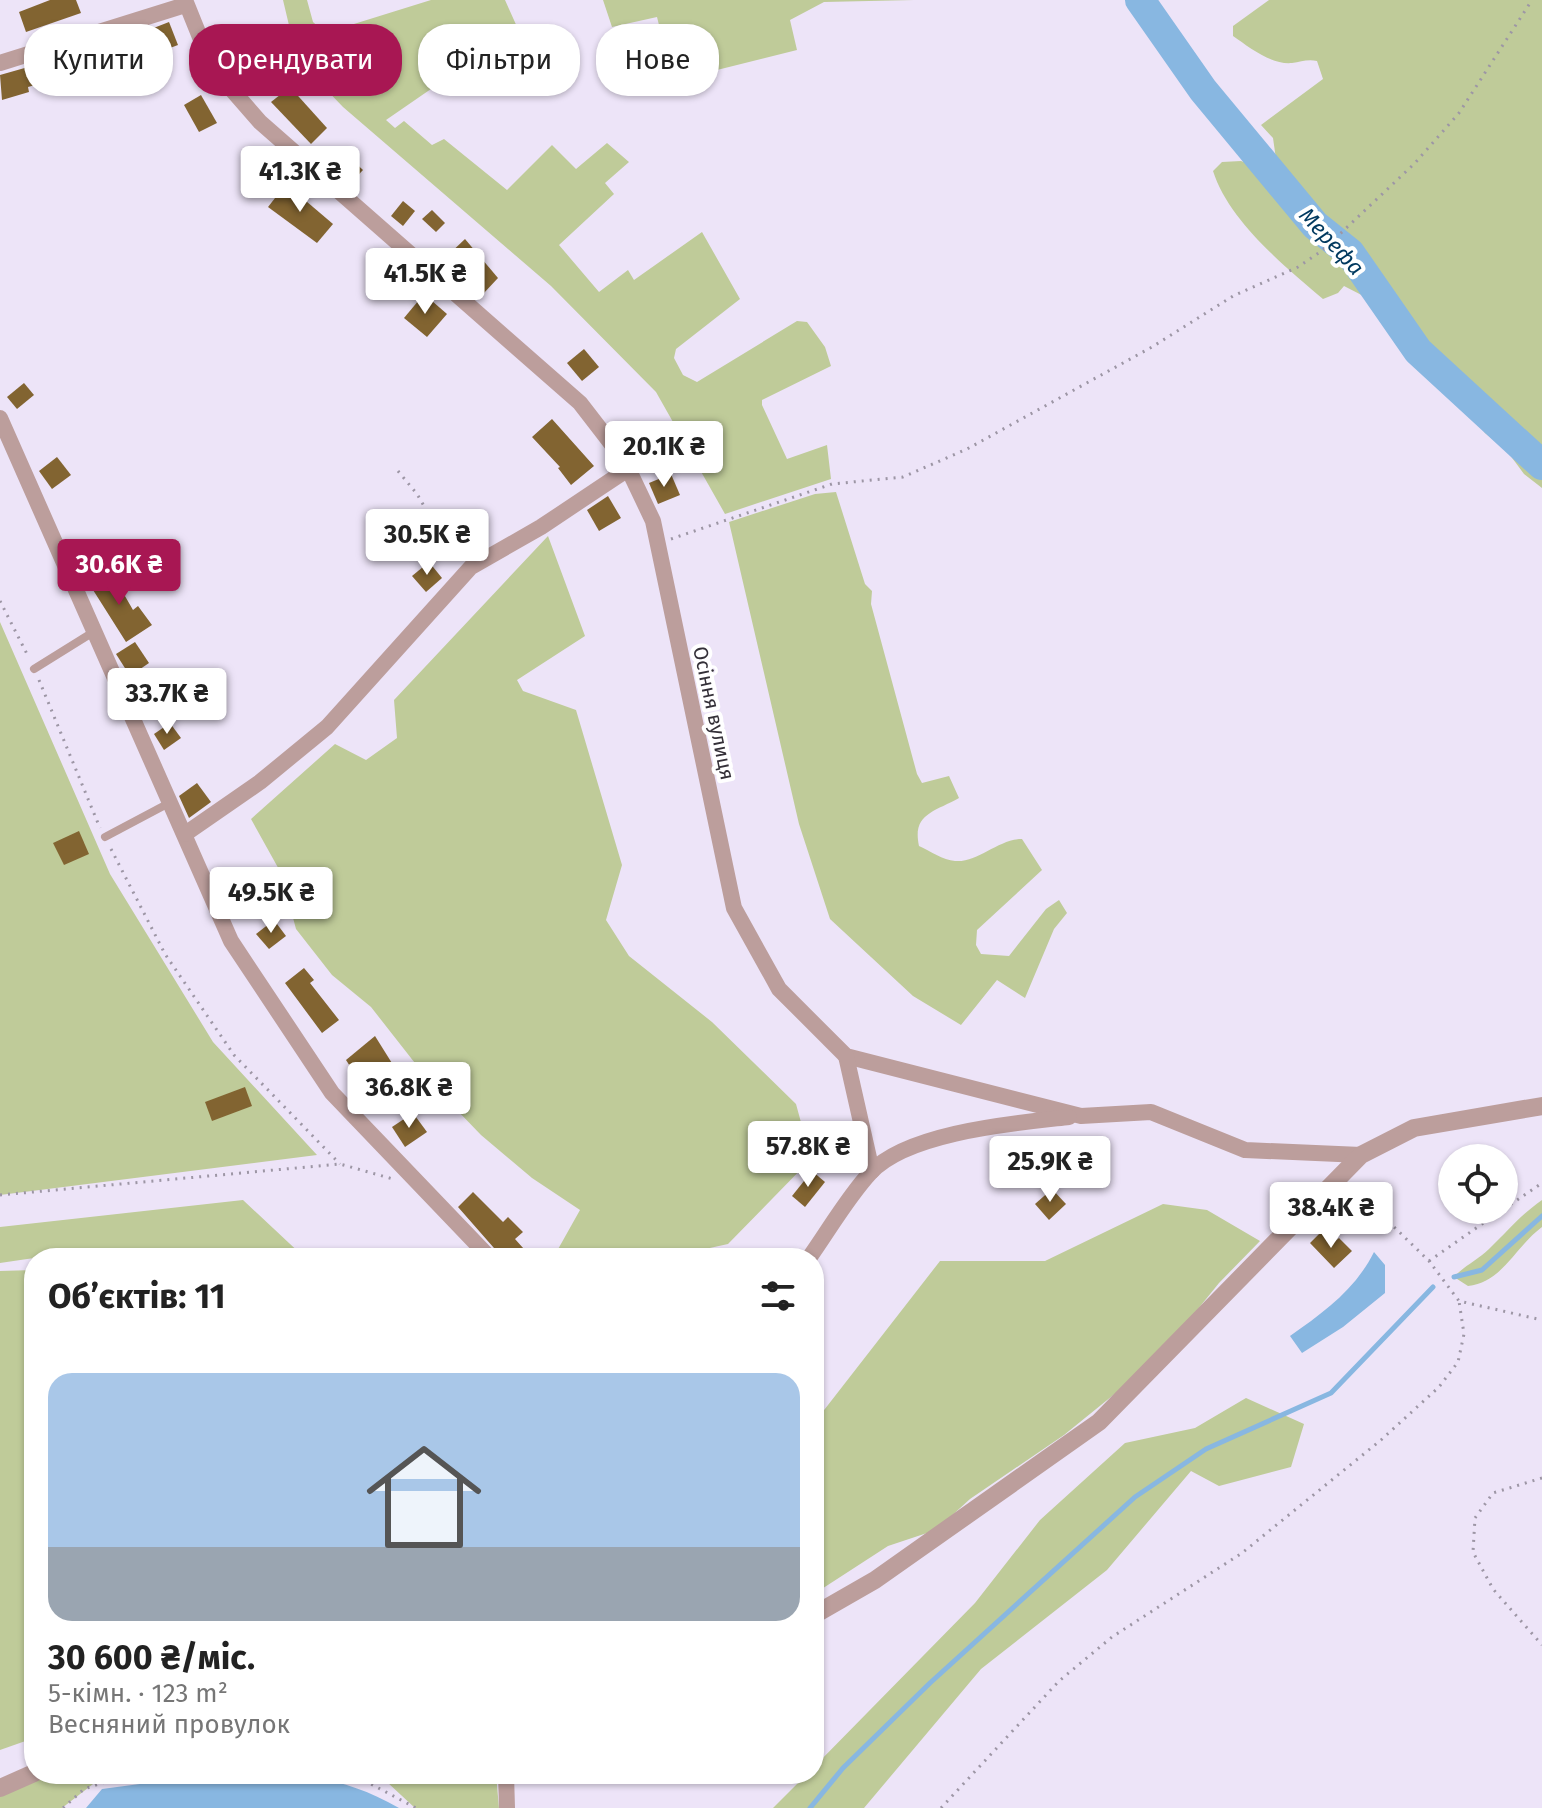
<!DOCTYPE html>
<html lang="uk">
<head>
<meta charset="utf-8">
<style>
	:root { --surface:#fff; --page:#f2f2f2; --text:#222; --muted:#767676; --accent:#a81753 }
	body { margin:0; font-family:"Fira Sans",sans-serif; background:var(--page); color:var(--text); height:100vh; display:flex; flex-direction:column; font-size:30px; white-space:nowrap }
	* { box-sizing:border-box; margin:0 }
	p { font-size:26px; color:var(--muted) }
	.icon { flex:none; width:44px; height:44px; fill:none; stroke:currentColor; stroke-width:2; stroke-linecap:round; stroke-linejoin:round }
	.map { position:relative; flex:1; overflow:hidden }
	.drawer { position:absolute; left:24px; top:1248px; width:800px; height:536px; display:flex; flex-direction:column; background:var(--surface); border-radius:32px; box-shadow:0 2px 6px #0004 }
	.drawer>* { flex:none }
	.top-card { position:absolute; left:24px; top:24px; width:800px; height:72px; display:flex; gap:16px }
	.controls { position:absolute; left:1438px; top:1144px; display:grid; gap:16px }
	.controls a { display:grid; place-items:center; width:80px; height:80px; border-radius:50%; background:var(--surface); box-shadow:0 2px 6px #0004; font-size:40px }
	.price { position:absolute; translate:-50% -68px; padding:0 18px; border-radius:8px; background:#fff; color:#222; font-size:26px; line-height:52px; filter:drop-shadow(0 2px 4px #0008) }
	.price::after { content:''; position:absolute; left:50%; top:48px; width:24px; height:18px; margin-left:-12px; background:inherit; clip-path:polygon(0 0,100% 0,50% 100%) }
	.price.on { background:var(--accent); color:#fff }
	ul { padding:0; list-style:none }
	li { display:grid; align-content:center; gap:16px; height:424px; padding:0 24px }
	li span { display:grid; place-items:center; height:248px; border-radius:24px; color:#555 }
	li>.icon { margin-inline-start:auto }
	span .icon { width:144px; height:144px; fill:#fffc; stroke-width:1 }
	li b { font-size:34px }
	h2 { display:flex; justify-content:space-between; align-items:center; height:96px; padding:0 24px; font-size:34px }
	.chip { padding:0 28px; border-radius:32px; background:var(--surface); box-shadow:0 2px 6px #0004; font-size:28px; line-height:72px }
	.chip.on { background:var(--accent); color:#fff }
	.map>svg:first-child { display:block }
</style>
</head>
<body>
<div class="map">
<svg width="1542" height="1808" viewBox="0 0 1542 1808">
	<rect width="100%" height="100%" fill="#ede4f8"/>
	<g fill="#bfcb99">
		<path d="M283 0H307L313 22 325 33 431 0H505L518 29 386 120 395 128 404 121 432 145 444 139 507 190 552 145 576 169 607 143 629 162 605 183 614 194 559 245 599 292 628 270 634 280 702 232 740 299 676 349 674 358 683 375 697 382 797 321 807 322 825 347 831 366 762 400V405L787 459 827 445 831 479 725 514 656 392 551 286 343 107 297 59Z"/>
		<path d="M603 0H914L824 2 790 20 797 50 673 81 657 17 612 27Z"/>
		<path d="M1269 0H1542V488L1524 474 1507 451 1485 433 1452 387 1434 379 1377 303 1344 286 1338 293 1323 299C1284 266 1229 221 1213 171L1222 162 1241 161 1268 171 1277 166 1273 138 1261 125 1323 79 1317 61C1307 59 1301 62 1292 63 1271 65 1249 47 1233 36V26Z"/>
		<path d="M836 492 865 584 872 591 871 604 917 774 922 783 949 776 959 798C934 812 912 814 919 846 930 851 943 860 955 861 978 863 998 839 1022 839L1042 870 977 930 976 945 981 954 1009 956 1046 909 1059 900 1067 913 1054 929 1025 998 997 980 961 1025 913 996 830 919 799 824 729 522 815 494Z"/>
		<path d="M548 536 585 636 517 680 523 691 576 710 622 865 606 920 629 956 712 1022 796 1104 811 1159 728 1244 664 1258H562L557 1251 580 1210 532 1178 481 1135 429 1081 371 1007 332 975 296 929 281 873 251 819 335 744 366 760 397 738 394 700Z"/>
		<path d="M0 622 110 874 213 1042 317 1155 0 1195Z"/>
		<path d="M243 1200 305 1258H34L0 1263V1227Z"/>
		<path d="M1542 1200V1227C1515 1247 1503 1282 1468 1286L1454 1277C1465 1265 1478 1260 1489 1249 1510 1229 1517 1218 1542 1200Z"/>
		<path d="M1163 1204 1207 1210 1260 1241 1219 1283 1185 1325 1122 1388 1064 1435 970 1499 936 1530 888 1546 814 1594V1423L940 1261H1045Z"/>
		<path d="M34 1270V1738L0 1750V1271Z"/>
		<path d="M1246 1398 1304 1424 1291 1467 1219 1486 1191 1471 1107 1570 981 1669 864 1808H773L807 1774H814V1767L975 1603 1040 1520 1125 1443 1195 1428Z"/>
		<path d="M49 1774H106L62 1808H0V1795Z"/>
		<path d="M362 1774H496L499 1808H415L387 1782Z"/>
	</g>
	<g fill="#88b7e1">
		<path d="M1374 1252 1385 1265V1293L1343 1327 1302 1353 1290 1336C1324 1312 1355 1290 1374 1252Z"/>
		<path d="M215 1774C286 1774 335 1771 399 1808H86L102 1789Z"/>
	</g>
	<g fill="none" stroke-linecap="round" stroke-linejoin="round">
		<g stroke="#88b7e1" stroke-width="5">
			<path d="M1539 461 1542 455"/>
			<path d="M1454 1277 1482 1270 1542 1216"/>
			<path d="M810 1808 843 1768 930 1683 1135 1497 1206 1449 1331 1393 1433 1287"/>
		</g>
		<path stroke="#88b7e1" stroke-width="30" d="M1140 0 1203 90 1315 225 1350 253 1418 351 1542 465"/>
	</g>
	<g fill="#826431">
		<path d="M50 0H76L81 13 26 32 19 12Z"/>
		<path d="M169 22 178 45 154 54 146 31Z"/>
		<path d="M102 46 107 65 28 87 29 92 2 100 0 75Z"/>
		<path d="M290 87 327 128 311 144 271 102Z"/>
		<path d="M201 95 217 123 199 132 184 105Z"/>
		<path d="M351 159 363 170 350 184 337 173Z"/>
		<path d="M286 184 333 224 317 243 268 207Z"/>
		<path d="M403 201 415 211 403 226 391 216Z"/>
		<path d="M432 210 445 223 436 232 422 219Z"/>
		<path d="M465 239 498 278 483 294 445 258Z"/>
		<path d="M424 294 447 314 427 337 404 318Z"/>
		<path d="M584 349 599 367 582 381 567 363Z"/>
		<path d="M24 383 34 395 17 409 7 397Z"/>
		<path d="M552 419 594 466 571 485 558 468 560 467 532 437Z"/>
		<path d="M57 457 71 475 52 489 39 471Z"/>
		<path d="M671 474 680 495 658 504 649 483Z"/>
		<path d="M608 496 621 518 599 531 587 510Z"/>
		<path d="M429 562 442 578 426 592 412 576Z"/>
		<path d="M110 570 133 610 138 606 152 625 126 642 88 582Z"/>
		<path d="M135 642 149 663 130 676 116 654Z"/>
		<path d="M170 723 181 738 164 750 154 734Z"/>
		<path d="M197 783 211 802 189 818 179 796Z"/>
		<path d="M79 831 89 854 64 865 53 843Z"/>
		<path d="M242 870 258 890 240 905 224 885Z"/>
		<path d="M274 920 286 936 269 949 256 934Z"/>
		<path d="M304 968 314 980 310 983 339 1020 322 1033 285 983Z"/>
		<path d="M375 1036 395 1068 364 1088 346 1060Z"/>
		<path d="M245 1087 252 1106 212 1121 205 1102Z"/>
		<path d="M413 1113 427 1132 405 1147 392 1127Z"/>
		<path d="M812 1171 825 1182 805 1207 792 1196Z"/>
		<path d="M1052 1189 1066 1204 1049 1220 1035 1204Z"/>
		<path d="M473 1192 503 1222 508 1217 523 1232 515 1239 532 1258 501 1256 458 1207Z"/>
		<path d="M1321 1232 1332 1244 1339 1238 1352 1251 1334 1268 1310 1243Z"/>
	</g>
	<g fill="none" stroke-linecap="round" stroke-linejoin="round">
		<g stroke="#9d96a5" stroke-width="3" stroke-dasharray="2 6" stroke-linecap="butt">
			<path d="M398 471 417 494 456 561"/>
			<path d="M671 539 832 484 903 477 967 449 1152 347 1233 296 1298 267 1323 250 1415 163 1459 113 1532 0"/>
			<path d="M0 601 29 658"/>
			<path d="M39 680 100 828"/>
			<path d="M111 849 165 954 234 1055 340 1164"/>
			<path d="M1354 1188 1429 1261 1459 1301 1542 1320"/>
			<path d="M0 1195 340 1164 393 1179"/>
			<path d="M1504 1209 1542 1183"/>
			<path d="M1429 1261 1502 1210"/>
			<path d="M1542 1478 1493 1493 1475 1518 1473 1552 1493 1589 1542 1645"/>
			<path d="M341 1774 367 1782 416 1808"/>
			<path d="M63 1808 84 1789 129 1774"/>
			<path d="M941 1808 1059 1681 1112 1637 1242 1553 1381 1440 1439 1387 1458 1362 1464 1334 1459 1301"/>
		</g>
		<g stroke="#bc9e9c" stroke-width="8">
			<path d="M34 669 95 631"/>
			<path d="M105 837 171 802"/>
		</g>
		<g stroke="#bc9e9c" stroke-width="16">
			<path d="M185 0 212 67 260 122 580 403 624 460 653 521 734 908 779 989 846 1056 1081 1116 1151 1112 1245 1150 1361 1155"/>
			<path d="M0 63 185 5"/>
			<path d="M0 418 231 941 332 1093 490 1258"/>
			<path d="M185 834 260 782 327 727 471 567 541 527 628 469"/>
			<path d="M846 1056 872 1171"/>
			<path d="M809 1258C829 1230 847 1198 870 1173 907 1132 1016 1123 1069 1117"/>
			<path d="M506 1774 507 1808"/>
		</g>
		<g stroke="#bc9e9c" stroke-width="18">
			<path d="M814 1615 875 1580 1099 1422 1361 1155 1414 1128 1542 1106"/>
			<path d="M0 1788 34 1773"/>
		</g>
	</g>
	<g text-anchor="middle" stroke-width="8" stroke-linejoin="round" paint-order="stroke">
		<g font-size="20" fill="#343038" stroke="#fff">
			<text transform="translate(714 713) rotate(78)" y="7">Осіння вулиця</text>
		</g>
		<g font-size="22" font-style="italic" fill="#00395f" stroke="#fff">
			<text transform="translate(1332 241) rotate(47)" y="8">Мерефа</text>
		</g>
	</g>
</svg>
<div class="controls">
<a><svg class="icon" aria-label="locate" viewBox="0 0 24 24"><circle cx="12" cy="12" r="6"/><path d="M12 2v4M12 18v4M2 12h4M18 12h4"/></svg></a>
</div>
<b class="price" style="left:300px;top:214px">41.3K ₴</b>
<b class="price" style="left:425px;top:316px">41.5K ₴</b>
<b class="price" style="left:664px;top:489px">20.1K ₴</b>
<b class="price" style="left:427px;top:577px">30.5K ₴</b>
<b class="price on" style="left:119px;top:607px">30.6K ₴</b>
<b class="price" style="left:167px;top:736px">33.7K ₴</b>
<b class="price" style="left:271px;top:935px">49.5K ₴</b>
<b class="price" style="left:409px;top:1130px">36.8K ₴</b>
<b class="price" style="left:808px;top:1189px">57.8K ₴</b>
<b class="price" style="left:1050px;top:1204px">25.9K ₴</b>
<b class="price" style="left:1331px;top:1250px">38.4K ₴</b>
<div class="top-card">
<a class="chip">Купити</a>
<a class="chip on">Орендувати</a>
<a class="chip">Фільтри</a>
<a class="chip">Нове</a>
</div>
<section class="drawer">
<h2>Об’єктів: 11<svg class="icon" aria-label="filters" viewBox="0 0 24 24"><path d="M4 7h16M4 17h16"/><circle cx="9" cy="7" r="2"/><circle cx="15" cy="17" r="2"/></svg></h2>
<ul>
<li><span style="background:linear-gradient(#a9c7e8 70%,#9aa5b1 0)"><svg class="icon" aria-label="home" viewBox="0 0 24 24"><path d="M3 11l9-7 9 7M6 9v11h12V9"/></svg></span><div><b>30 600 ₴/міс.</b><p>5-кімн. · 123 m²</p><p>Весняний провулок</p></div></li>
</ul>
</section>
</div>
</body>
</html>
